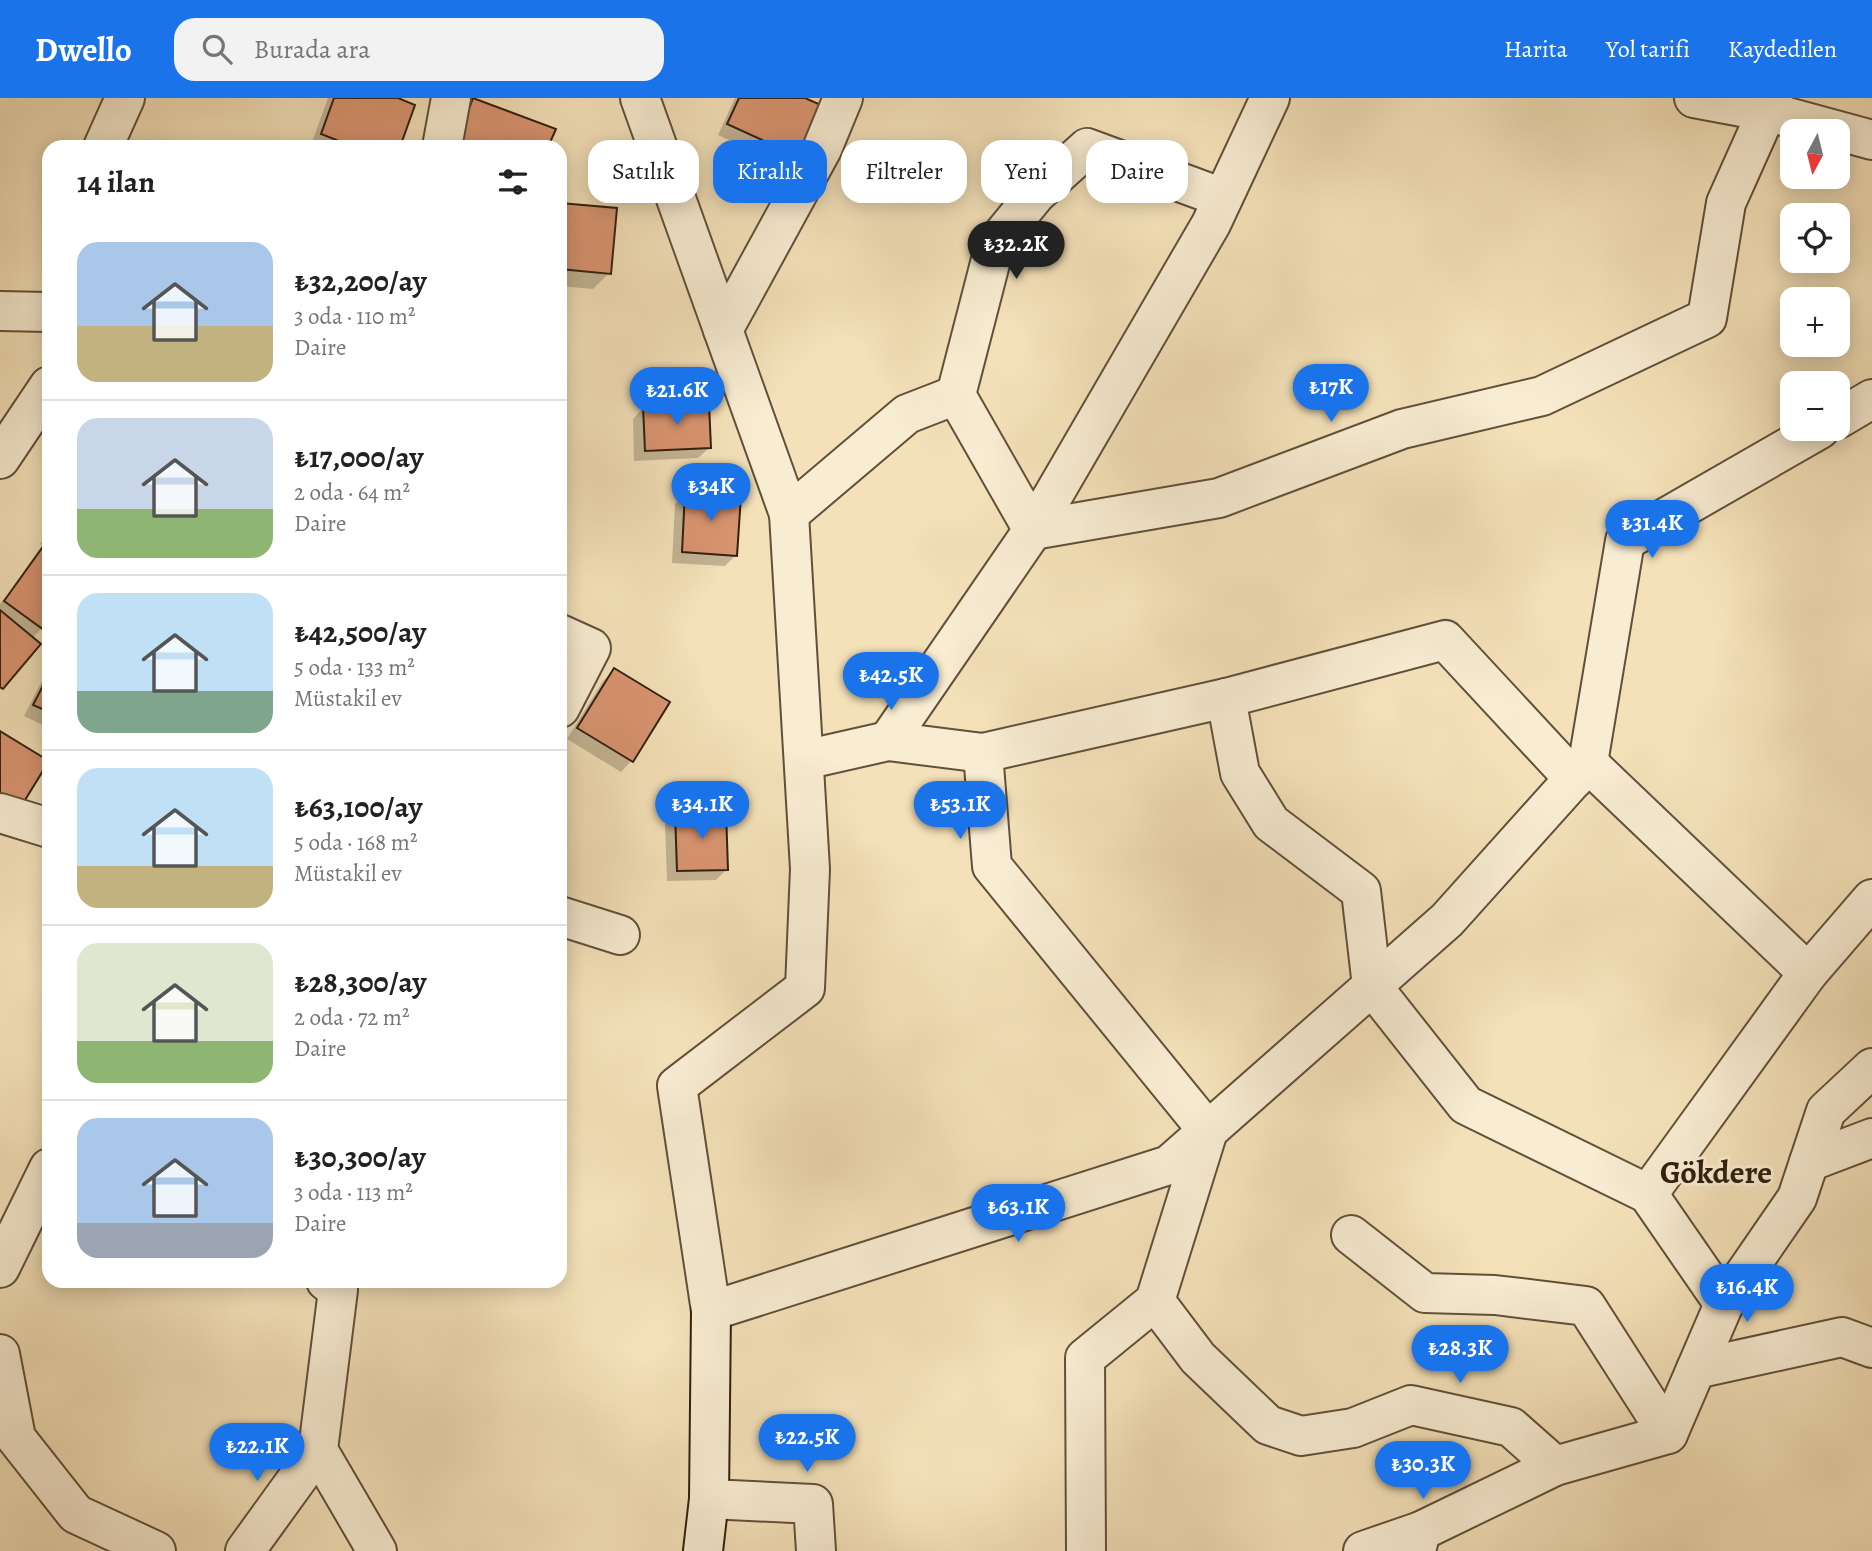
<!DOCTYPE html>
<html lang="tr">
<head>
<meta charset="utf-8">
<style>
	:root { --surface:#fff; --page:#f2f2f2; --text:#222; --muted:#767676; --line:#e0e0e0; --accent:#1a73e8 }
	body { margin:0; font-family:Alegreya,serif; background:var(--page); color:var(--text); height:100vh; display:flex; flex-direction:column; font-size:26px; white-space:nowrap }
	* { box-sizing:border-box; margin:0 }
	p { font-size:23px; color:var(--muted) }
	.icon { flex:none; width:38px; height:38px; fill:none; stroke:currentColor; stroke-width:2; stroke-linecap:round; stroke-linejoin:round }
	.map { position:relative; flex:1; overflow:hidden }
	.drawer { position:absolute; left:42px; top:42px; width:525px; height:1148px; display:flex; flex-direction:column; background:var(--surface); border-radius:21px; box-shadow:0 4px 18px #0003 }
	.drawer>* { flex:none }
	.banner { position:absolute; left:588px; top:42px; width:665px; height:63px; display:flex; gap:14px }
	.needle { width:46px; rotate:187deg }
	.tools { position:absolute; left:1780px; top:21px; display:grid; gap:14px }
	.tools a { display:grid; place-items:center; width:70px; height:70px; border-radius:14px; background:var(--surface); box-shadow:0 4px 18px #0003; font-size:35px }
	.price { position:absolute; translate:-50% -60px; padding:0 16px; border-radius:24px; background:var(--accent); color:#fff; font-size:23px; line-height:46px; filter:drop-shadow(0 2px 4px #0008) }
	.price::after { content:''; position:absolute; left:50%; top:42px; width:21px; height:16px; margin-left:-10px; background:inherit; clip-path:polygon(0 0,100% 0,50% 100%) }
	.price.current { background:#222; color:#fff }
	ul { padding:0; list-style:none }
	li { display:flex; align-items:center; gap:21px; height:175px; padding:0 35px }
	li+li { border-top:2px solid var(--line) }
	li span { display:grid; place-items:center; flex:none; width:196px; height:140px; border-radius:21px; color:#555 }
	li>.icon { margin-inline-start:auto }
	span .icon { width:84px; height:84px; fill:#fffc; stroke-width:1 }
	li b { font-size:30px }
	h2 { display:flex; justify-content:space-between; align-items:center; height:84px; padding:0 35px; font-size:30px }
	.chip { padding:0 24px; border-radius:21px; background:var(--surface); box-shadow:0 4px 18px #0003; font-size:24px; line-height:63px }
	.chip.current { background:var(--accent); color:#fff }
	header { display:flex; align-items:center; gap:42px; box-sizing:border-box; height:98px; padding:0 35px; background:var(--accent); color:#fff }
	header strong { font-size:33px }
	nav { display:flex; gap:38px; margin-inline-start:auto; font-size:24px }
	.search { width:490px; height:63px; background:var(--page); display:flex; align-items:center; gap:18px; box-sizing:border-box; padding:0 24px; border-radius:21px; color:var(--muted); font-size:26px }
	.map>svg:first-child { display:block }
</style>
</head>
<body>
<header>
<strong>Dwello</strong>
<div class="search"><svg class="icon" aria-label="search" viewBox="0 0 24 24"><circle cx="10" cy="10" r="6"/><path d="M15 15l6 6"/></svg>Burada ara</div>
<nav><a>Harita</a><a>Yol tarifi</a><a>Kaydedilen</a></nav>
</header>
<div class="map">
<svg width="1872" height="1453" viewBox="0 0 1872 1453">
	<rect width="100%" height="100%" fill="#f4e1b9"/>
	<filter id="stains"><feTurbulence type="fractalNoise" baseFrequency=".00286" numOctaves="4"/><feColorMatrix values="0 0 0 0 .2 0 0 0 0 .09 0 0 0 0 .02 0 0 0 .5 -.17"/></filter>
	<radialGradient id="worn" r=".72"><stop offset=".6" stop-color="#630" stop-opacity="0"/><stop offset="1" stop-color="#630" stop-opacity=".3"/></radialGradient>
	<g fill="#0003">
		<path d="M328 0H393L398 49 311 47Z"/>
		<path d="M735 0H800L818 8 795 57 785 68 718 37Z"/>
		<path d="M560 106 609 175 593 191 560 188Z"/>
		<path d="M643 310 709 350 698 360 634 363 633 321Z"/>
		<path d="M686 395 736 457 725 468 672 465 675 406Z"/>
		<path d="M49 434V452L40 446Z"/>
		<path d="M42 453 49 458V522L32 541 38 546 0 592V506Z"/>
		<path d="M49 569V630L24 618Z"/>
		<path d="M614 572 667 605 631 663 621 674 567 641 603 583Z"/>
		<path d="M675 716 727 771 716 782 667 783 665 726Z"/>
	</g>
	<g fill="#d99471" stroke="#302010" stroke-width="2">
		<path d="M334 0H398L415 7 400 49H354L321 36Z"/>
		<path d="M473 0 556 31 548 49H455Z"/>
		<path d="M739 0H805L821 7 797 58 727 26Z"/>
		<path d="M560 105 617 110 611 176 560 171Z"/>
		<path d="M709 306 711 350 645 353 643 308Z"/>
		<path d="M685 393 741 397 737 458 682 454Z"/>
		<path d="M42 450 49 455V525L44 532 4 503Z"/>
		<path d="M0 512 41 546 3 591 0 589Z"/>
		<path d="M614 570 670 604 633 664 577 630Z"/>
		<path d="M49 576V614L33 607Z"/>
		<path d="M0 633 49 663 17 715 0 704Z"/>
		<path d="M726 712 728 772 677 773 675 714Z"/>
	</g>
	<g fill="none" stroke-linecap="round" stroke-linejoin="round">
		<defs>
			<g id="street">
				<path d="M640 0 789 416 907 316 956 297"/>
				<path d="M1694 0 1769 14 1872 42"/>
				<path d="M103 49 125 0"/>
				<path d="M442 49 451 0"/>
				<path d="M0 213 49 214"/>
				<path d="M723 232 822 51 843 0"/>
				<path d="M1838 321 1872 301"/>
				<path d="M0 361 49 288"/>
				<path d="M789 416 810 771 805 890 677 988 711 1213 1169 1067 1447 822 1588 665 1808 875 1648 1096"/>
				<path d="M1033 432 956 297 995 146 1036 96 1087 50 1223 100"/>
				<path d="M1033 432 1211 126 1270 0"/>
				<path d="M560 536 591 550 560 610"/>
				<path d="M1226 600 1240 675 1271 725 1361 793 1372 888 1466 1007 1648 1096 1724 1206"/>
				<path d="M888 643 1033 432 1219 400 1402 331 1542 298 1707 220 1726 105 1773 0"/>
				<path d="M804 662 888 643 983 655"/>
				<path d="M1588 665 1625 443 1820 331"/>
				<path d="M0 715 49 730"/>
				<path d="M560 818 620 837"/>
				<path d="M1808 875 1872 801"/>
				<path d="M1809 1064 1872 1040"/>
				<path d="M1351 1137 1425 1195 1495 1197 1586 1208 1668 1336 1555 1368"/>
				<path d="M0 1170 49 1070"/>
				<path d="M326 1183 338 1192 318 1352 377 1453"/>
				<path d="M1155 1203 1198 1260 1268 1327 1301 1338 1353 1330 1411 1307 1511 1329 1555 1368 1421 1433"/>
				<path d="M0 1256 16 1340 76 1416 156 1453"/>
				<path d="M1696 1271 1842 1239 1872 1250"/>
				<path d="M1668 1336 1724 1206 1797 1100 1826 1013 1872 970"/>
				<path d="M709 1401 813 1406 816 1453"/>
				<path d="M245 1453 318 1352"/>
				<path d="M1086 1453 1085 1260 1155 1203 1208 1033 992 768 983 655 1226 600 1445 542 1574 681"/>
				<path d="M1363 1453 1421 1433 1416 1453"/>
			</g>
			<path id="secondary" d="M703 1453 709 1401 711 1213"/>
		</defs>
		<use href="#street" stroke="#61503a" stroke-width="42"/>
		<use href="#secondary" stroke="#302010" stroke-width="42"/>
		<use href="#street" stroke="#f8ecd2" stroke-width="38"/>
		<use href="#secondary" stroke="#f8ecd2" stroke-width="38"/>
	</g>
	<g text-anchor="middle" stroke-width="6" stroke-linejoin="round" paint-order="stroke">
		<g font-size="32" font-weight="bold" fill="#302010" stroke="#f8ecd2">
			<text x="1716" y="1085">Gökdere</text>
		</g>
	</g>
	<rect width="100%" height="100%" filter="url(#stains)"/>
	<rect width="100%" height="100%" fill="url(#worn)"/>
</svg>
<div class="tools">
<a><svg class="needle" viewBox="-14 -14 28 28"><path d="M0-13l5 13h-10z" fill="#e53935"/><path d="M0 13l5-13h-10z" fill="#767676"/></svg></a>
<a><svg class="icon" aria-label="locate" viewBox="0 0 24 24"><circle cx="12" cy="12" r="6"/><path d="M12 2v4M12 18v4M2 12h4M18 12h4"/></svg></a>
<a>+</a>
<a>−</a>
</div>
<b class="price current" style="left:1016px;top:183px">₺32.2K</b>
<b class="price" style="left:1331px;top:326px">₺17K</b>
<b class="price" style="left:677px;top:329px">₺21.6K</b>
<b class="price" style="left:711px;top:425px">₺34K</b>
<b class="price" style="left:1652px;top:462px">₺31.4K</b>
<b class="price" style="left:891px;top:614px">₺42.5K</b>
<b class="price" style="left:702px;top:743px">₺34.1K</b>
<b class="price" style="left:960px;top:743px">₺53.1K</b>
<b class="price" style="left:1018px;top:1146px">₺63.1K</b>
<b class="price" style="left:1747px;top:1226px">₺16.4K</b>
<b class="price" style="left:1460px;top:1287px">₺28.3K</b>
<b class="price" style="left:807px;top:1376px">₺22.5K</b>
<b class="price" style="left:257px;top:1385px">₺22.1K</b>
<b class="price" style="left:1423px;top:1403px">₺30.3K</b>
<div class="banner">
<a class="chip">Satılık</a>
<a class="chip current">Kiralık</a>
<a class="chip">Filtreler</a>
<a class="chip">Yeni</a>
<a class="chip">Daire</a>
</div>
<section class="drawer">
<h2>14 ilan<svg class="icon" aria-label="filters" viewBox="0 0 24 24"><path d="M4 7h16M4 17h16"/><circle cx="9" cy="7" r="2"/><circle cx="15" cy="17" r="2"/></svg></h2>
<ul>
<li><span style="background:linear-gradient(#a9c7e8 60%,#c2b280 0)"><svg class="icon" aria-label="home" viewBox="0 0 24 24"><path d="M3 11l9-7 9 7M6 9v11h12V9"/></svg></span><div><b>₺32,200/ay</b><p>3 oda · 110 m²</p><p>Daire</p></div></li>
<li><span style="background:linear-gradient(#c9d6e8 65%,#8fb573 0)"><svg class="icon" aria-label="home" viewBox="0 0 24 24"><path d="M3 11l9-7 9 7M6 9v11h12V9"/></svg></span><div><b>₺17,000/ay</b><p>2 oda · 64 m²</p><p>Daire</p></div></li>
<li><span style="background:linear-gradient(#bfe0f5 70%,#7fa58c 0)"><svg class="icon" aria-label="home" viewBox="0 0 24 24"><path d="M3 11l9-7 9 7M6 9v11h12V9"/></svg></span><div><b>₺42,500/ay</b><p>5 oda · 133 m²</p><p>Müstakil ev</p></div></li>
<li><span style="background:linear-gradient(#bfe0f5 70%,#c2b280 0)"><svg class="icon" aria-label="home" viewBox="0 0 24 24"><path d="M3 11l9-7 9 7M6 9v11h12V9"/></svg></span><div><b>₺63,100/ay</b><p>5 oda · 168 m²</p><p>Müstakil ev</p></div></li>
<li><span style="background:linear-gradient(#dfe7d0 70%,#8fb573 0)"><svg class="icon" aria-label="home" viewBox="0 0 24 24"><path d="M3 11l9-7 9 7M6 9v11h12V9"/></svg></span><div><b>₺28,300/ay</b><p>2 oda · 72 m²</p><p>Daire</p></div></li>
<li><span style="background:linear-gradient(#a9c7e8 75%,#9aa5b1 0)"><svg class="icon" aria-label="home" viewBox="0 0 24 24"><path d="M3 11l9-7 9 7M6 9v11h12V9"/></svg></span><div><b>₺30,300/ay</b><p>3 oda · 113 m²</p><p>Daire</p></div></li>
</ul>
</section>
</div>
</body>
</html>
